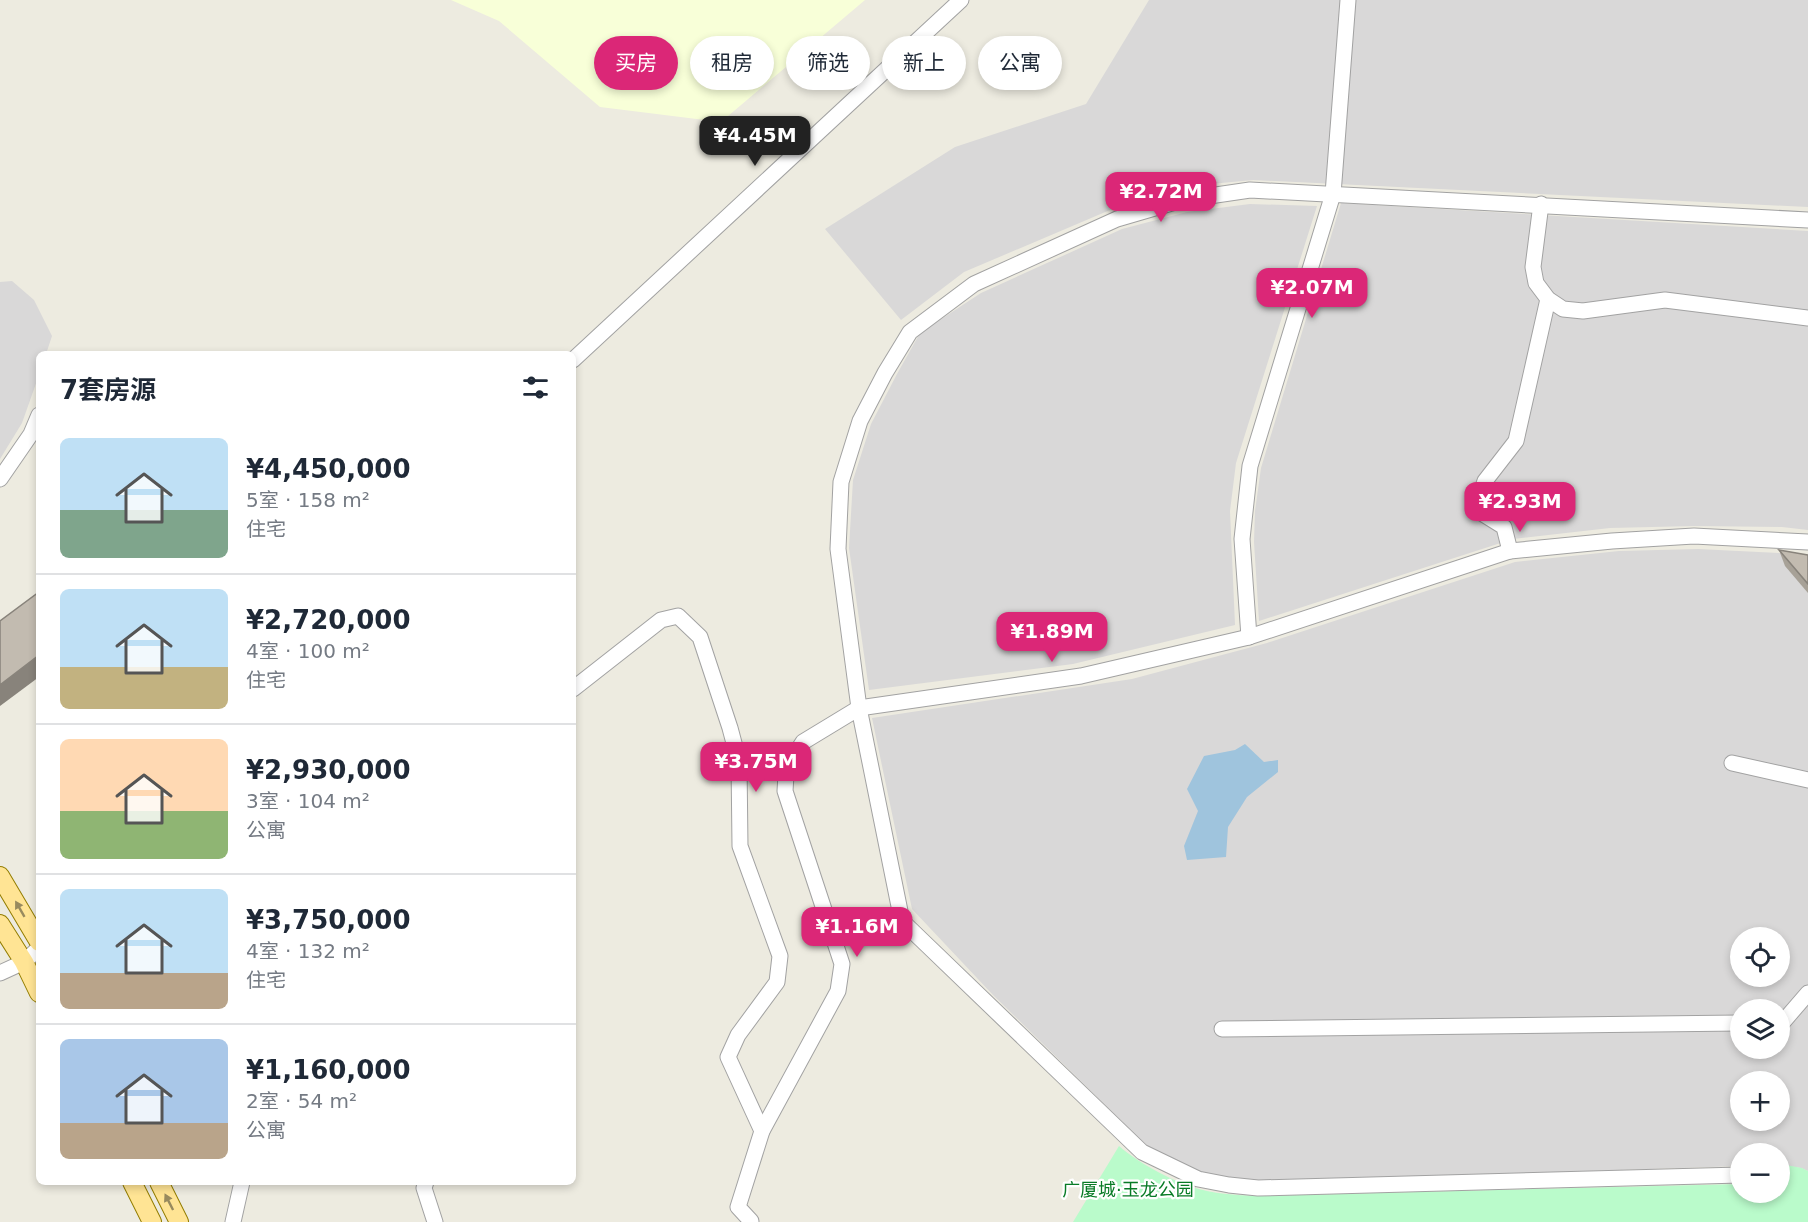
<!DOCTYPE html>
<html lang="zh">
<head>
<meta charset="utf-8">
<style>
	:root { --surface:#fff; --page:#f2f2f3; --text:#1f2937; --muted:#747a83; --line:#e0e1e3; --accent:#db2777 }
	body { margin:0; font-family:"DejaVu Sans","Noto Sans SC",sans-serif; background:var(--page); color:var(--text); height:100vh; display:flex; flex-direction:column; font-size:22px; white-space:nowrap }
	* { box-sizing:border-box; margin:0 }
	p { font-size:20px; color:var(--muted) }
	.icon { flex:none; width:33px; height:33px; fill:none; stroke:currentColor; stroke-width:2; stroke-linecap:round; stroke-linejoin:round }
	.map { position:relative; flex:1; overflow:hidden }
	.side { position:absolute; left:36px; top:351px; width:540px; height:834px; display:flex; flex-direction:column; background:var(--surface); border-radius:9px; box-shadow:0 3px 9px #0003 }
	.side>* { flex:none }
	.top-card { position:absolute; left:594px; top:36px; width:570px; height:54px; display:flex; gap:12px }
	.buttons { position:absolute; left:1730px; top:927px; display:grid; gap:12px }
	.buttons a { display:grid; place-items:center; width:60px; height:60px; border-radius:50%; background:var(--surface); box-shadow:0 3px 9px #0003; font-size:30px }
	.price { position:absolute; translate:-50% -51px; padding:0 14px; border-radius:12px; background:var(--accent); color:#fff; font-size:20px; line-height:39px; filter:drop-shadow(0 2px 3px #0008) }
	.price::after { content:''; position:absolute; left:50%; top:36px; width:18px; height:14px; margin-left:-9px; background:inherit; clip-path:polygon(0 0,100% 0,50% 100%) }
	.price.current { background:#222; color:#fff }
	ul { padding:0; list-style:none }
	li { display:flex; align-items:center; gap:18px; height:150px; padding:0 24px }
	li+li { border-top:2px solid var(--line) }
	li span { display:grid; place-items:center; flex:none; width:168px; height:120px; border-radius:9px; color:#555 }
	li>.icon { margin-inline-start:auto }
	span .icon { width:72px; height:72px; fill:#fffc; stroke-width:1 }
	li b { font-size:26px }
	h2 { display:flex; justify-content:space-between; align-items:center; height:72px; padding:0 24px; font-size:26px }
	.chip { padding:0 21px; border-radius:27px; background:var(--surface); box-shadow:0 3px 9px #0003; font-size:21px; line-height:54px }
	.chip.current { background:var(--accent); color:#fff }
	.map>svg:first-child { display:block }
</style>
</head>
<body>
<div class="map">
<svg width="1808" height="1222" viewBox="0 0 1808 1222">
	<rect width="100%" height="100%" fill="#edebe0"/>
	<g fill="#d9d8d8" fill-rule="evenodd">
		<path d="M1149 0H1808V207L1253 180 1179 187 1110 210 964 272 901 320 825 229 955 147 1086 104Z"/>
		<path d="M1341 203 1808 231V530L1782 527 1694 526 1610 528 1513 539 1259 621 1254 542 1255 511 1261 468Z"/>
		<path d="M1250 204 1317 206 1236 463 1230 511 1235 625 1073 664 869 690 849 548 853 480 871 424 897 374 920 333 981 293 1122 229 1187 212Z"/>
		<path d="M12 281 34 300 52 336 46 354H39V375L22 423 0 459V282Z"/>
		<path d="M1698 549 1779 553 1808 557V1171L1801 1168 1779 1165V1154H1740V1166L1256 1182 1202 1173 1148 1147 993 995 912 909 872 718 1132 679 1267 643 1515 562 1619 551ZM1740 938H1779V976H1740ZM1740 1010H1779V1048H1740ZM1740 1082H1779V1120H1740Z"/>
	</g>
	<path fill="#f8ffd8" d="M451 0H865L721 122 600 107 499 21Z"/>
	<path fill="#bafbcb" d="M1119 1146C1137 1162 1169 1179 1192 1187 1213 1194 1236 1195 1257 1196L1740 1184V1192H1779V1183L1786 1165 1802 1168 1808 1171V1222H1073Z"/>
	<path fill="#9fc4dd" d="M1245 744 1264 762 1278 760V772L1247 797 1228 827 1226 857 1187 860 1184 846 1198 811 1187 789 1204 756 1235 750Z"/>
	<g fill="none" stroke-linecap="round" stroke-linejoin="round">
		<defs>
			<g id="minor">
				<path d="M1541 204 1533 267 1536 283 1548 299 1563 309 1583 311 1665 300 1808 318"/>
				<path d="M573 360 961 0"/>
				<path d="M0 479 31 434 39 415"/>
				<path d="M1510 551 1504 527 1475 509 1485 481 1516 441 1548 299"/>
				<path d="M1249 637 1242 539 1250 466 1333 194 1348 0"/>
				<path d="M573 689 661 620 678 616 700 637 730 728 739 762 740 846 780 956 777 982 738 1035 728 1057 762 1131"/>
				<path d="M1732 763 1808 780"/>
				<path d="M0 973 24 962 39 948"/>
				<path d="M1779 1022H1783L1808 993"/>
				<path d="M1222 1029 1740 1023"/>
				<path d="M1740 1175 1258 1188 1229 1185 1198 1179 1142 1152 902 921 859 708 838 549 841 482 860 421 885 373 910 332 974 284 1117 219 1182 200 1250 190 1808 220"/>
				<path d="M426 1182 424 1188 435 1222"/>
				<path d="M751 1221 738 1207 762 1131 838 991 842 964 785 791 786 775 794 756 803 742 859 708 1081 676 1249 637 1510 551 1612 541 1694 536 1808 542"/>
				<path d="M233 1222 242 1182"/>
			</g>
			<g id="major">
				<path d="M0 876 39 942"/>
				<path d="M0 924 24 962 39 993"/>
				<path d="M132 1182 152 1222"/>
				<path d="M159 1182 179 1222"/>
			</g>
		</defs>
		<use href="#minor" stroke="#a2a2a2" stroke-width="17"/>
		<use href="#major" stroke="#937d00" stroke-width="20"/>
		<use href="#minor" stroke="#fff" stroke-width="15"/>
		<use href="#major" stroke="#ffe494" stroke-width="18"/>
	</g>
	<path fill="#a7a197" d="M1779 550 1808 555V593L1785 566Z"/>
	<path fill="#88837b" d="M39 655V677L0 706V685Z"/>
	<g fill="#c2bbb0" stroke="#88837b" stroke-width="1.5">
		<path d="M1779 550 1808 555V584Z"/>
		<path d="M39 592V655L0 685V621Z"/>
	</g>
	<defs><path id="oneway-solid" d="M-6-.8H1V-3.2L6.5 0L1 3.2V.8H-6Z" transform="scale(1.5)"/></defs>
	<g fill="#988a5e">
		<use href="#oneway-solid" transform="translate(20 909) rotate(-120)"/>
		<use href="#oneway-solid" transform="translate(169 1202) rotate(-117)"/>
	</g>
	<g text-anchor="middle" stroke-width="4.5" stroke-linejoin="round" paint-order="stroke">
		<g font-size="18" fill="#087b26" stroke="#fff">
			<text x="1128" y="1196">广厦城·玉龙公园</text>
		</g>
	</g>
</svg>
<div class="buttons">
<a><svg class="icon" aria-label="locate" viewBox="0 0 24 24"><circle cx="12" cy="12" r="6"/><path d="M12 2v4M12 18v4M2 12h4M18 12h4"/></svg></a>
<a><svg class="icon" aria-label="layers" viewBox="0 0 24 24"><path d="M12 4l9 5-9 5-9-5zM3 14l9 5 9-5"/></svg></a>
<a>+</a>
<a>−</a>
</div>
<b class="price current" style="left:755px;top:167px">¥4.45M</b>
<b class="price" style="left:1161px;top:223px">¥2.72M</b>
<b class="price" style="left:1312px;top:319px">¥2.07M</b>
<b class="price" style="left:1520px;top:533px">¥2.93M</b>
<b class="price" style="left:1052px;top:663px">¥1.89M</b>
<b class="price" style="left:756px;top:793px">¥3.75M</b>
<b class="price" style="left:857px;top:958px">¥1.16M</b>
<div class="top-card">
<a class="chip current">买房</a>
<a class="chip">租房</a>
<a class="chip">筛选</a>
<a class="chip">新上</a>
<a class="chip">公寓</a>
</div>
<section class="side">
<h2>7套房源<svg class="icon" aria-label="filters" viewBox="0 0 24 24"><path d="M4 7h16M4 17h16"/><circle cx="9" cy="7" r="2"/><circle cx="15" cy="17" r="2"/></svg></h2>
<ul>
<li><span style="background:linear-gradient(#bfe0f5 60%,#7fa58c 0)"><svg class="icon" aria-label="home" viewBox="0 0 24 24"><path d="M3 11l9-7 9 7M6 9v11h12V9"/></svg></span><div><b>¥4,450,000</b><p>5室 · 158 m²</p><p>住宅</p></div></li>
<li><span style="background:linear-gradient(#bfe0f5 65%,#c2b280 0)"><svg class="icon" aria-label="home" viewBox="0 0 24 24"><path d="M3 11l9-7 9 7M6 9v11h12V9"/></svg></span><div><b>¥2,720,000</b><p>4室 · 100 m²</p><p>住宅</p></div></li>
<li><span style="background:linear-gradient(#ffd9b3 60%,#8fb573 0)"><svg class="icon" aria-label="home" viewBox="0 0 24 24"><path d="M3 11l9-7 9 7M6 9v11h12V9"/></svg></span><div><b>¥2,930,000</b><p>3室 · 104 m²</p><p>公寓</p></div></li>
<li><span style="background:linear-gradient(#bfe0f5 70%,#b9a48a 0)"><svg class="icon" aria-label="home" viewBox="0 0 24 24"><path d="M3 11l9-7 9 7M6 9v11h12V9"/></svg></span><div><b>¥3,750,000</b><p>4室 · 132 m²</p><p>住宅</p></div></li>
<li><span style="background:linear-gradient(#a9c7e8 70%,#b9a48a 0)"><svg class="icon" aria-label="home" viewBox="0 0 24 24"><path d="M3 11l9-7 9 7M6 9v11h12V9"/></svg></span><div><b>¥1,160,000</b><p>2室 · 54 m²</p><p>公寓</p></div></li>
</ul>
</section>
</div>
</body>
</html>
